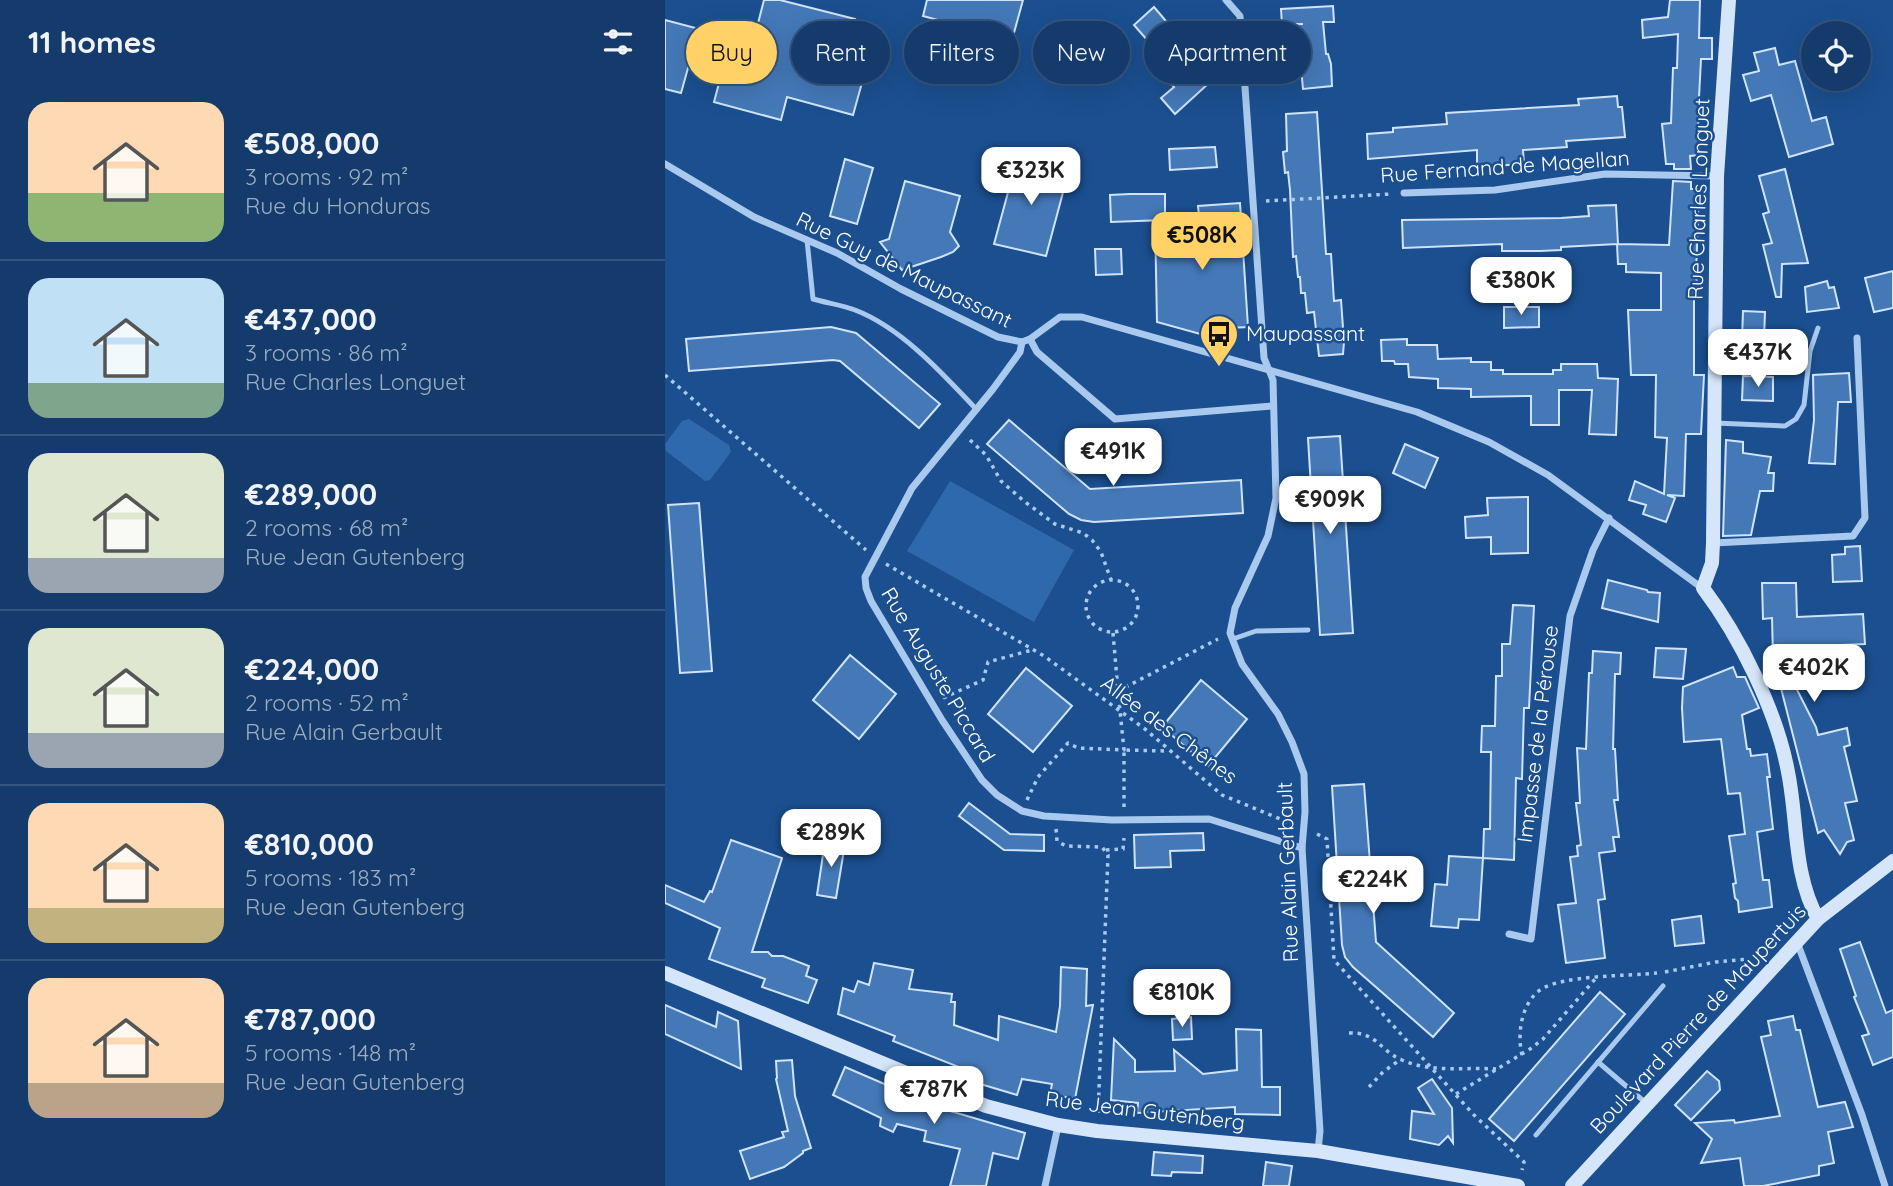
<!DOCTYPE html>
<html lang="en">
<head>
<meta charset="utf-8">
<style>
	:root { --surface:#143b6b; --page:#1d4271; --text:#f1f3f6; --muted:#9dadc1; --line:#33557e; --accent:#ffd166 }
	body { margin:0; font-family:Quicksand,sans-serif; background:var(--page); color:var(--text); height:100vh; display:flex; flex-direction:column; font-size:26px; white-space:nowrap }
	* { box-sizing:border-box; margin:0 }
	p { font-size:23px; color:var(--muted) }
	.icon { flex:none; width:38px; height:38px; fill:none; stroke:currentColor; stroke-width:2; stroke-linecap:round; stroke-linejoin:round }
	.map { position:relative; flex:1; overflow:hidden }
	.drawer { display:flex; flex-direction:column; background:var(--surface); width:665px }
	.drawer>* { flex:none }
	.guide { position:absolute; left:21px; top:21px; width:665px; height:63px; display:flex; gap:14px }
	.buttons { position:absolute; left:1136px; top:21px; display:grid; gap:14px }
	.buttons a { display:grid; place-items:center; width:70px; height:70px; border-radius:50%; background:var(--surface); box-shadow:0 7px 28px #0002,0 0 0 2px var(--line); font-size:35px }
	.price { position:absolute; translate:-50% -60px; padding:0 16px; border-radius:14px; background:#fff; color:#222; font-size:23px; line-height:46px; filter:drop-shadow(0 2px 4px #0008) }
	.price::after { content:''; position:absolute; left:50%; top:42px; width:21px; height:16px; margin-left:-10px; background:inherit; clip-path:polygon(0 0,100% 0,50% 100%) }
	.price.selected { background:var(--accent); color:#111 }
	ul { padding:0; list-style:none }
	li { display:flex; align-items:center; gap:21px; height:175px; padding:0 28px }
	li+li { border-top:2px solid var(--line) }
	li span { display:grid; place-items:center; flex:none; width:196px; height:140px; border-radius:21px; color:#555 }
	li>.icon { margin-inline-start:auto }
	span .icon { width:84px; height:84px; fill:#fffc; stroke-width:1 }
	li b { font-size:30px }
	h2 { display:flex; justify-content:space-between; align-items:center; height:84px; padding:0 28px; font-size:30px }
	.tag { padding:0 24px; border-radius:32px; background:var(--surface); box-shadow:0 7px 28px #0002,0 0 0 2px var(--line); font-size:24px; line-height:63px }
	.tag.selected { background:var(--accent); color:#111 }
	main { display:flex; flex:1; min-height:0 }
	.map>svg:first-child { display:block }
</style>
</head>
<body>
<main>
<section class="drawer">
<h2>11 homes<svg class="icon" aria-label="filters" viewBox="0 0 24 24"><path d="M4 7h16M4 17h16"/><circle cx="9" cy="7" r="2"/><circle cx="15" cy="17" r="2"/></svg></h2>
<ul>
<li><span style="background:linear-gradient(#ffd9b3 65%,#8fb573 0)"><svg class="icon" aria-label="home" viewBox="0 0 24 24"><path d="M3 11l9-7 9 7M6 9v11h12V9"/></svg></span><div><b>€508,000</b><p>3 rooms · 92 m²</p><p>Rue du Honduras</p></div></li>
<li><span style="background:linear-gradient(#bfe0f5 75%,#7fa58c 0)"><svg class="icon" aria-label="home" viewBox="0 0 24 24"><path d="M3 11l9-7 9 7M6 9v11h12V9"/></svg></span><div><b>€437,000</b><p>3 rooms · 86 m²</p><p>Rue Charles Longuet</p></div></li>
<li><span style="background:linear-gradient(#dfe7d0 75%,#9aa5b1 0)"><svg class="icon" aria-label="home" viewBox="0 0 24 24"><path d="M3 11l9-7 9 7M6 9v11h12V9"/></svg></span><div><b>€289,000</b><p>2 rooms · 68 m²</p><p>Rue Jean Gutenberg</p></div></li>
<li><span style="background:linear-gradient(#dfe7d0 75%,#9aa5b1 0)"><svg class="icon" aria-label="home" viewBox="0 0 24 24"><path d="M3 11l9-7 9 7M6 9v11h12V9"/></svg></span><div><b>€224,000</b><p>2 rooms · 52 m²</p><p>Rue Alain Gerbault</p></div></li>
<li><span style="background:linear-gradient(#ffd9b3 75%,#c2b280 0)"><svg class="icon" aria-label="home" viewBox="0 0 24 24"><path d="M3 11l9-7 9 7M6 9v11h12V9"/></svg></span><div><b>€810,000</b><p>5 rooms · 183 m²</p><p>Rue Jean Gutenberg</p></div></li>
<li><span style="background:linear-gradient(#ffd9b3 75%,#b9a48a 0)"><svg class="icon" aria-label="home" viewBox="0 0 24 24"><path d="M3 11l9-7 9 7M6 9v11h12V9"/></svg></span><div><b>€787,000</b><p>5 rooms · 148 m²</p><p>Rue Jean Gutenberg</p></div></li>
</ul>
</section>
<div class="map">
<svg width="1228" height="1186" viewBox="0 0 1228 1186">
	<rect width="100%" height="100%" fill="#1b4f8f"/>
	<g fill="#2e69ad">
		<path d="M24 419 64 445 66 452 45 480 40 481 1 451 0 444 17 421Z"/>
		<path d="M285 481 409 550 369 622 242 551Z"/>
	</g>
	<g fill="#4478b7" stroke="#cfe3fa" stroke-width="2">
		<path d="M99 0H115L190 19 184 42 207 47 188 115 122 97 116 120 49 102 61 57 83 62Z"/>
		<path d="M262 0H358L347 40 313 31 312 35 290 29 291 25 258 16Z"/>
		<path d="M1005 0H1035L1034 38H1047V59H1036L1033 117 1035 155 1025 156 1026 169H1009V164H1001L997 124 1006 123 1008 68H1012L1013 34 978 38 977 20 1003 17Z"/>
		<path d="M668 6 669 22H658L661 54H663L666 64 667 86 638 89 632 24H638L617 25 616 9Z"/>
		<path d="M489 7 517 40 497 57 469 25Z"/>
		<path d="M0 20 34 29 16 93 0 89Z"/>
		<path d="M1110 48 1114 65 1130 61 1147 121 1161 117 1168 144 1124 157 1106 95 1086 101 1078 75 1094 71 1089 53Z"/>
		<path d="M515 54 543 84 510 114 496 98 509 87 496 71Z"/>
		<path d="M952 96 953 107H957L960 137 901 141 902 147 858 150 859 164 812 167V150L703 159 702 134 728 132V128L782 124 781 113 914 105 913 99Z"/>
		<path d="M652 112 661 254H666L669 301 676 300 679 342 678 354 654 356 649 312 642 313 640 293H636L635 277H633L631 256 628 257 625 190 623 172 620 173 618 152 622 151 621 114Z"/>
		<path d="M550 147 552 167 505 170 504 149Z"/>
		<path d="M352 158 404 170 381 256 329 244 345 185H342Z"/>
		<path d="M180 159 208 168 192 224 165 216Z"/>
		<path d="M1120 169 1143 263 1117 264 1116 297H1111L1098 245 1107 243 1098 214 1104 212 1094 176Z"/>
		<path d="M240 181 295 196 285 232 294 246 288 252 276 257 237 270 215 242 224 239Z"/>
		<path d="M1008 181 1026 182V189H1034L1031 275 1033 291H1029V375H1039L1036 434H1021L1019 496 1002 495 1010 498 1001 522 978 514 981 505 964 500 970 481 999 494 1002 438 990 437 991 375H966L963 310H996V273L961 272V264H953L952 244 896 247V250L875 251H837V244L738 248 737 220 896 218 924 216 923 206 951 205 953 244 1004 245Z"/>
		<path d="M465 194H500V220L446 222 445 195Z"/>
		<path d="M575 203 583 327 564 328V342L492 322 490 221 534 217 533 206Z"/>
		<path d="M430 249H456L457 274 431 275Z"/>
		<path d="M1228 271V308L1209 312 1200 278Z"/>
		<path d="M1162 281 1164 288 1169 287 1174 308 1142 312 1140 287Z"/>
		<path d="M839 307H874V327L839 328Z"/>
		<path d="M1078 311 1100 312 1099 341H1094L1093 359 1066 357V339H1077Z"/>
		<path d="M166 327 191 333 275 404 254 428 175 361 168 360 24 371 21 339Z"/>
		<path d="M742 339V345H772L773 359 806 358V362H826V370H838V374H888V370H896V364H932L933 378 953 379 951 435 924 434 927 390H894V425H866V396L806 397V389L773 388V379L744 377 743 364H730L729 361H717L716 340Z"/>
		<path d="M1184 373 1186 402H1173L1170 464 1144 463 1149 420 1148 375Z"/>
		<path d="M1078 376 1108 377V401L1077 400Z"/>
		<path d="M344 420 425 489 576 480 578 513 429 522 416 520 404 514 322 444Z"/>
		<path d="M675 436 688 633 655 635 643 438Z"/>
		<path d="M1061 440 1078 442V453L1106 457 1103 473H1109L1108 491H1095L1086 535 1058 536Z"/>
		<path d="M740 444 773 458 760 488 728 473Z"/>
		<path d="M863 497V553L826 554V537L801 538 800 517 823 515 822 498Z"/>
		<path d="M34 503 47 671 15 673 3 505Z"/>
		<path d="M1195 546 1197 581 1168 582 1167 555 1180 554V547Z"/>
		<path d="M943 580 982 590 983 592 995 593 993 622 937 608Z"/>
		<path d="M1097 583H1131L1132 617 1198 614 1200 644 1176 645V654L1135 656V676H1125L1151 727 1153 735 1182 728 1185 745 1179 747 1192 801 1180 803 1189 840 1182 842 1175 854 1159 830 1153 833 1108 657 1107 618 1098 619Z"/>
		<path d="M848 605 869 606 864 708H859L857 779 851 778 849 860 818 858 814 920 794 919 793 928 766 926 770 884 782 885 784 856 818 858 819 829H825L826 752H816L817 726H830L831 676H837V644H845Z"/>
		<path d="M991 648 1021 649 1018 679 989 677Z"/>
		<path d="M928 651 956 653 955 674H950L948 749H950L953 800H949L954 837H948L950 851 934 853 940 899 933 900 940 958 901 963 893 905 911 903 905 857 913 856 912 846 916 845 911 803H915L912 748 921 749 924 673H927Z"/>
		<path d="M185 655 231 694 194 739 148 700Z"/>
		<path d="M1068 667 1072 677H1080L1094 708 1077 715 1082 749H1085L1086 756 1102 754 1105 777H1102L1108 829 1092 832 1098 880H1104L1107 907 1074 912 1073 901 1070 898 1068 884 1071 883 1064 836 1080 834 1075 793 1063 794 1056 739 1019 742 1017 708 1018 687Z"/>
		<path d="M361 668 407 706 368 752 323 714Z"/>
		<path d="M536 680 582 719 543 766 497 727Z"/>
		<path d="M699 784 711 942 789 1013 768 1037 688 967 680 957 677 945 667 786Z"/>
		<path d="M304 803 345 834 379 835V851L339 850 294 816Z"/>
		<path d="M538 833 539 850 505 851 506 867 470 868 469 835Z"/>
		<path d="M66 840 117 858 87 952H103L107 956H118L144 966 141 976 152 980 143 1003 97 987 100 979 44 959 55 928 0 903V885L39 902 45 891 47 892Z"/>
		<path d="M160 841 180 844 171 898 152 895Z"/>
		<path d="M1036 916 1039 943 1010 946 1007 920Z"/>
		<path d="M1195 942 1221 1013 1228 1010V1057L1208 1065 1197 1036 1204 1034 1189 997 1191 996 1175 949Z"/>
		<path d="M209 963 248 970 244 989 287 994 286 1002H290L289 1025 333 1040 334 1016 391 1032 395 1006 396 967 422 969 421 1006 428 1005 410 1099 385 1094 387 1084 357 1079 352 1095 302 1080 304 1071 228 1041 230 1036 173 1014 178 988 189 992 193 981 204 985Z"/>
		<path d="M935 992 960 1014 849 1141 824 1119Z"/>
		<path d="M0 1005 51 1027 53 1012 73 1021 76 1069 0 1034Z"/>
		<path d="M1128 1016 1131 1030H1135L1153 1107 1180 1102 1188 1127 1163 1132 1169 1163 1154 1166V1175L1098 1186H1079L1075 1158 1036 1163 1047 1139 1030 1123 1069 1120 1070 1123 1115 1116 1096 1037 1106 1035 1103 1021Z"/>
		<path d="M526 1017 527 1039 508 1040 507 1019Z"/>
		<path d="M571 1029 596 1030 597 1087H615V1115L570 1114V1107L472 1113 473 1103 446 1100 449 1039 470 1060V1072L510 1071 509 1050 538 1074 572 1070Z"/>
		<path d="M127 1060 130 1096 146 1148 138 1151V1153L119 1167 85 1179 75 1151 119 1137 117 1132 123 1131 111 1079 112 1078 111 1061Z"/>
		<path d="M180 1067 275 1108 360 1133 353 1159 328 1153 321 1186H285L295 1149 259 1141 261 1131 232 1124 228 1132 215 1126 216 1118 168 1095Z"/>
		<path d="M1042 1071 1054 1081 1055 1090 1026 1120 1010 1105Z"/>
		<path d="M767 1079 787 1108 788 1143 783 1136 774 1145 745 1139 747 1111 769 1114 753 1088Z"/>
		<path d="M489 1152 538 1156 537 1173 507 1172 506 1176 487 1175Z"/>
		<path d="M601 1162 627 1166 624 1186H598Z"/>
	</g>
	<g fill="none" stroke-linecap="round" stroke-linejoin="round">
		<g stroke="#a9c9ee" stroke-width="3.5" stroke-dasharray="3.5 5" stroke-linecap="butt">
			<path d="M601 201 726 194"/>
			<path d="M0 375 201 550"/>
			<path d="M305 440 321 455 336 481 360 502 390 524 418 533 427 540 436 552 446 580"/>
			<path d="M221 564 379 656 480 729 557 795 625 823"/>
			<circle cx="447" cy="606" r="26"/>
			<path d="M448 633 453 691"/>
			<path d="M278 698 318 680 323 662 367 650"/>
			<path d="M362 800 373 777 403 743 413 748 459 750 453 691 553 639"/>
			<path d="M459 807V750L503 751"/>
			<path d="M391 829 392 841 401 846 437 847 443 855 433 1115"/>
			<path d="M652 834 662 839 669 960 809 1115 859 1162 857 1170"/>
			<path d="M441 850 458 849 459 838"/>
			<path d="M1000 972 1051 962 1084 959"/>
			<path d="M684 1033C712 1032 714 1050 737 1060 766 1073 800 1067 831 1069"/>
			<path d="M857 1055C852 1034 856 1004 875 990 896 975 964 976 992 973"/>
			<path d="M704 1087 718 1072 736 1059"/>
			<path d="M791 1094 865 1049 878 1039 931 978"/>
		</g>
		<g stroke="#a9c9ee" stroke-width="5">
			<path d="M142 240 148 299C162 303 177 305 190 310 237 328 279 375 312 410"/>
			<path d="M1050 423 1120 426 1131 419 1139 405 1145 351 1153 328"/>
			<path d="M568 639 591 631 643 630"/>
			<path d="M933 1062 981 1103"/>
			<path d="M871 1135 998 986"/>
		</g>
		<g stroke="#a9c9ee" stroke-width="7">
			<path d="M561 0 575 16 599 358 608 380 611 498 603 536 570 608 565 633 577 664 613 714 627 742 639 774 640 812 637 848 655 1131 653 1151"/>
			<path d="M0 164 89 217 172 253 236 289 333 337 357 342 365 339 395 317H417L752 412 824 442 883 475 1037 588"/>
			<path d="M739 193 830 190 940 174 1051 176"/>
			<path d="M365 339 372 352 450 419 608 406"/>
			<path d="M357 342 355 352 328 389 247 488 200 577 201 588 206 601 277 720 317 780 332 795 357 811 379 816 447 820 544 819 637 848"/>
			<path d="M1048 543 1188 536 1200 518 1192 338"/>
			<path d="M844 934 866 939 905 616 928 550 944 518"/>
			<path d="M1132 942 1197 1115 1220 1186"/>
			<path d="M380 1186 393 1126"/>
		</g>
		<g stroke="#d6e6fa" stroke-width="14">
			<path d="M1064 0 1052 176 1048 543 1047 563 1038 588C1075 637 1112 712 1123 772 1133 821 1128 875 1153 919"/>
			<path d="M0 973 321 1106 393 1125 432 1131 653 1151 853 1186"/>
			<path d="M907 1186 1153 919 1228 861"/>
		</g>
	</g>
	<defs>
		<symbol id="bus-pin" viewBox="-11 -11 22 30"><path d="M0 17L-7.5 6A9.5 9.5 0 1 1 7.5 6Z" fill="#ffd166" stroke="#1b4f8f"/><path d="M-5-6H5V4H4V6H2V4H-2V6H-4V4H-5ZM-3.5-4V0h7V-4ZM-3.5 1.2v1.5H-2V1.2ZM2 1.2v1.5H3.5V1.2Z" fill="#111"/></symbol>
	</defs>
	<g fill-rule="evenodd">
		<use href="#bus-pin" x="532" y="312" width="44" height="60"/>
	</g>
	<g text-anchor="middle" stroke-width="5" stroke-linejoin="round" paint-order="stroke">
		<g font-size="21" fill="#fff" stroke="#1b4f8f">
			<text transform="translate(840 167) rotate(-4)" y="7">Rue Fernand de Magellan</text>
			<text transform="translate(1034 199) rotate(-88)" y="7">Rue Charles Longuet</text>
			<text transform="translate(239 270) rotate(26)" y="7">Rue Guy de Maupassant</text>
			<text transform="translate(273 675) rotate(59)" y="7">Rue Auguste Piccard</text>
			<text transform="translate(504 730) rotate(37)" y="7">Allée des Chênes</text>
			<text transform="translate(873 734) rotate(-83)" y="7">Impasse de la Pérouse</text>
			<text transform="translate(623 872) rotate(-92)" y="7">Rue Alain Gerbault</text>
			<text transform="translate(1033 1019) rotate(-47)" y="7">Boulevard Pierre de Maupertuis</text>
			<text transform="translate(480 1111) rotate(7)" y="7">Rue Jean Gutenberg</text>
		</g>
		<g font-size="21" fill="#fff" stroke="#1b4f8f" text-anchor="start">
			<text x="581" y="341">Maupassant</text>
		</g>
	</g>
</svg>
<div class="buttons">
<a><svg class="icon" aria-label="locate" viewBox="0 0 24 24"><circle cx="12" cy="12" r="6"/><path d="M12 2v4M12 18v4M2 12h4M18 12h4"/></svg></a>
</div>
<b class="price" style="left:366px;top:207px">€323K</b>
<b class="price selected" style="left:537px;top:272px">€508K</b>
<b class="price" style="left:856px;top:317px">€380K</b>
<b class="price" style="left:1093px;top:389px">€437K</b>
<b class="price" style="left:448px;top:488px">€491K</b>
<b class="price" style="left:665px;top:536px">€909K</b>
<b class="price" style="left:1149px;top:704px">€402K</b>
<b class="price" style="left:166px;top:869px">€289K</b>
<b class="price" style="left:708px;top:916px">€224K</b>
<b class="price" style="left:517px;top:1029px">€810K</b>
<b class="price" style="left:269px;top:1126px">€787K</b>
<div class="guide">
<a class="tag selected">Buy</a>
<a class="tag">Rent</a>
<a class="tag">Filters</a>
<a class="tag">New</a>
<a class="tag">Apartment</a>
</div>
</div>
</main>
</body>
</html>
